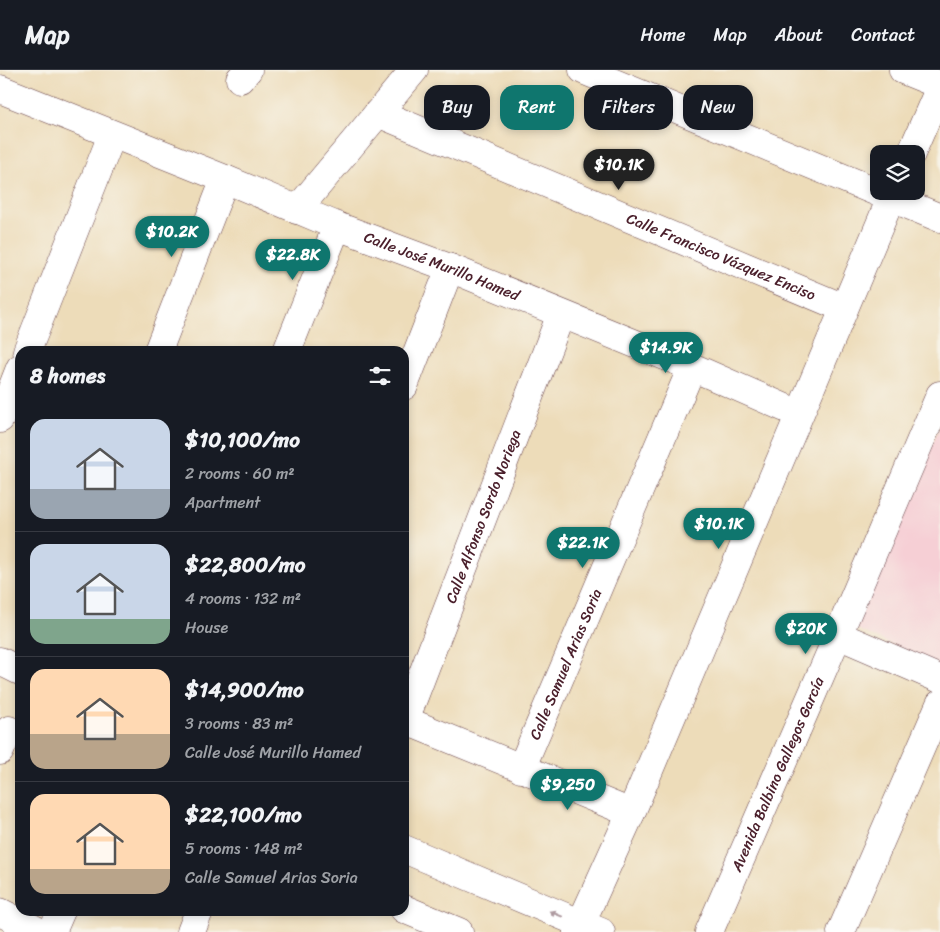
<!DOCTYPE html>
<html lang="en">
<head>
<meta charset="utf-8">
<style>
	:root { --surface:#171b24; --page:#20242c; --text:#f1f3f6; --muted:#9ea1a6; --line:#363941; --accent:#0f766e }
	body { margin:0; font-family:Sriracha,sans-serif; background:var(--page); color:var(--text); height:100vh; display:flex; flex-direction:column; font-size:19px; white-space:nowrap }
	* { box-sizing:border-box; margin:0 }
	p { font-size:16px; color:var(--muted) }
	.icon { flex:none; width:28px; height:28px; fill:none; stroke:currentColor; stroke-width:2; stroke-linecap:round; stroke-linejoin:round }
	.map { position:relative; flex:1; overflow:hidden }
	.sheet { position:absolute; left:15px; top:276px; width:394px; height:570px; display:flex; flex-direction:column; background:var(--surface); border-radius:15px; box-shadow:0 2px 8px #0003 }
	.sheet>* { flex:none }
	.hud { position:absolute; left:424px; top:15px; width:441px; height:45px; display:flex; gap:10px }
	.tools { position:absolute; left:870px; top:75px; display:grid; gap:10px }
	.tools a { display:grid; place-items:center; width:55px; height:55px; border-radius:10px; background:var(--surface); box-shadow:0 2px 8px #0003; font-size:25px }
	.price { position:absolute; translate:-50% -42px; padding:0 11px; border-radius:18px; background:var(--accent); color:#fff; font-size:16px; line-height:32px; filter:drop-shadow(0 1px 2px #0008) }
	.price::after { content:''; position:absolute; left:50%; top:30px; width:15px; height:11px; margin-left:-8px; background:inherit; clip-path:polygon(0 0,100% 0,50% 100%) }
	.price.current { background:#222; color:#fff }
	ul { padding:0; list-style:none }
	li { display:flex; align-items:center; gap:15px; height:125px; padding:0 15px }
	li+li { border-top:1px solid var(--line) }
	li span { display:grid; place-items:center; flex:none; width:140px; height:100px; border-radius:15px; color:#555 }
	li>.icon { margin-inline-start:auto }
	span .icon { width:60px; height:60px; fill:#fffc; stroke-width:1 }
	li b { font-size:21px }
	h2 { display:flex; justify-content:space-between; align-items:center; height:60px; padding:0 15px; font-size:21px }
	.pill { padding:0 18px; border-radius:15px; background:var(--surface); box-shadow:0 2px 8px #0003; font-size:18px; line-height:45px }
	.pill.current { background:var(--accent); color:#fff }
	header { display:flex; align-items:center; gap:30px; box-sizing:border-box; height:70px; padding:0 25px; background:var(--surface); border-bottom:1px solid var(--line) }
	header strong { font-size:24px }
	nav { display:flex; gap:28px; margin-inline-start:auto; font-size:18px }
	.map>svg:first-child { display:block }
</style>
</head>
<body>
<header>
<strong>Map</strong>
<nav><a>Home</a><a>Map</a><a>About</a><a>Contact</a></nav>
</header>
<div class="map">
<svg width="940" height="862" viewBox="0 0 940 862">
	<rect width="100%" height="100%" fill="#f7f3e8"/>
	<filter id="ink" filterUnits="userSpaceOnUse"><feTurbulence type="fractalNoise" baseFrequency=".02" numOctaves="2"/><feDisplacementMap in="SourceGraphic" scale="10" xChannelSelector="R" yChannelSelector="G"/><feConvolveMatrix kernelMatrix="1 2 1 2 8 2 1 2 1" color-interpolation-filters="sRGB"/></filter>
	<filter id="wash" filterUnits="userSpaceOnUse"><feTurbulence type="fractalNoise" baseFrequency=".0096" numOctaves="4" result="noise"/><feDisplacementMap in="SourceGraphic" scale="20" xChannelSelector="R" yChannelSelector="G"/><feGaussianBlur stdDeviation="1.12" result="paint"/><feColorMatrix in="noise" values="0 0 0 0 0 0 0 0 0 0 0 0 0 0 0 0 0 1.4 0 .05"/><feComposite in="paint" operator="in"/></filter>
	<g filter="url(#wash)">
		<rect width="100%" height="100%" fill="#eddcb9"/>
		<path fill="#f6cfd5" d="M940 356V596L854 558Z"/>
	</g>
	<g filter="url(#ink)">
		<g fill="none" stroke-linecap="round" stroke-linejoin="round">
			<defs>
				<g id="minor">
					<path d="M583 0 940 148"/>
					<path d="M903 0 940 15"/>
					<path d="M240 9 248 0"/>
					<path id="s1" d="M0 19 225 109 337 156 450 198 692 297 799 344"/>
					<path id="s2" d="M378 43 844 238"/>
					<path d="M911 84 940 17"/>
					<path d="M297 140 414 0"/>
					<path d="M27 281 112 65"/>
					<path d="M158 281 225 109"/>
					<path d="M287 281 337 156"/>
					<path d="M404 316 450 198"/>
					<path d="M0 349 20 298"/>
					<path d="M838 565 940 609"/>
					<path d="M0 591 20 601"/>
					<path d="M404 650 631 743"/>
					<path id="s3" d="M405 650 561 244"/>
					<path d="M0 681 9 660"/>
					<path id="s4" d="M521 699 692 297"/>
					<path d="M404 779 601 862"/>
					<path d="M404 839 459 862"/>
					<path d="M0 842 40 862"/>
					<path d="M52 862 61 841"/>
					<path d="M191 862 199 841"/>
					<path d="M577 862 631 743 894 121"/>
					<path id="s5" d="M709 862 838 565 940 325"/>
					<path d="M841 862 940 634"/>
				</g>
			</defs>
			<use href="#minor" stroke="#623b40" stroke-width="29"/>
			<use href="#minor" stroke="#fff" stroke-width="28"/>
		</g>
		<defs><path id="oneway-solid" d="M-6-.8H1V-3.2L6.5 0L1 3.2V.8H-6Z" transform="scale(1.25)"/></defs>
		<use fill="#ae9aa0" href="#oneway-solid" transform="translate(556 844) rotate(-157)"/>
	</g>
	<g text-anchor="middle" stroke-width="4" stroke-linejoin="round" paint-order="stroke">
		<g font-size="15" fill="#4a1f2b" stroke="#f7f3e8">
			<text dy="5" stroke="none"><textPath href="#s2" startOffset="372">Calle Francisco Vázquez Enciso</textPath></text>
			<text dy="5" stroke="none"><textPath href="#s1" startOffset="476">Calle José Murillo Hamed</textPath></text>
			<text dy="5" stroke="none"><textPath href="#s3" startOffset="218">Calle Alfonso Sordo Noriega</textPath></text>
			<text dy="5" stroke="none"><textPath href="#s4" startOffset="114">Calle Samuel Arias Soria</textPath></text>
			<text dy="5" stroke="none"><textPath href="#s5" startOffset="172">Avenida Balbino Gallegos García</textPath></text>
		</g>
	</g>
</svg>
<div class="tools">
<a><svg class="icon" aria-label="layers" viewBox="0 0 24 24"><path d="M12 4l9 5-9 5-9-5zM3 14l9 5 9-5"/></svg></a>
</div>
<b class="price current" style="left:619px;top:121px">$10.1K</b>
<b class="price" style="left:172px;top:188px">$10.2K</b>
<b class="price" style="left:293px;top:211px">$22.8K</b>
<b class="price" style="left:666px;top:304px">$14.9K</b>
<b class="price" style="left:719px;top:480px">$10.1K</b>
<b class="price" style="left:583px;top:499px">$22.1K</b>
<b class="price" style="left:806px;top:585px">$20K</b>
<b class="price" style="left:568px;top:741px">$9,250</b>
<div class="hud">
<a class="pill">Buy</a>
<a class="pill current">Rent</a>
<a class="pill">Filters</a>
<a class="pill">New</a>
</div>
<section class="sheet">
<h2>8 homes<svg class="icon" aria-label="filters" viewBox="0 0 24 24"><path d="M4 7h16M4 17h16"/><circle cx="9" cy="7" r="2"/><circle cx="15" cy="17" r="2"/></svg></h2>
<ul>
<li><span style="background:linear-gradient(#c9d6e8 70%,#9aa5b1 0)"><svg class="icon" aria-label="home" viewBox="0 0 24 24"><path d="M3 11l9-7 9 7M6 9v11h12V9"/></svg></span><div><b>$10,100/mo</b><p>2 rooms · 60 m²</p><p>Apartment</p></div></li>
<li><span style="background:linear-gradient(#c9d6e8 75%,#7fa58c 0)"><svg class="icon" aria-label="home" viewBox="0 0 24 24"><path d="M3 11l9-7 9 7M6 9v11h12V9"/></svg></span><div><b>$22,800/mo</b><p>4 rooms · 132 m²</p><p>House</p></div></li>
<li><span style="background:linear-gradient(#ffd9b3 65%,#b9a48a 0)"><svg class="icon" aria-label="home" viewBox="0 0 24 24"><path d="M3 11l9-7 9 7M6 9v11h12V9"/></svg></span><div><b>$14,900/mo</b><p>3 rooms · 83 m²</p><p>Calle José Murillo Hamed</p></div></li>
<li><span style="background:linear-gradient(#ffd9b3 75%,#b9a48a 0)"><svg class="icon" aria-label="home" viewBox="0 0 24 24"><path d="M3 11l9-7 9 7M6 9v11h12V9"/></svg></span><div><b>$22,100/mo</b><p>5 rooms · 148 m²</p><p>Calle Samuel Arias Soria</p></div></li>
</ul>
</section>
</div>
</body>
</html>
